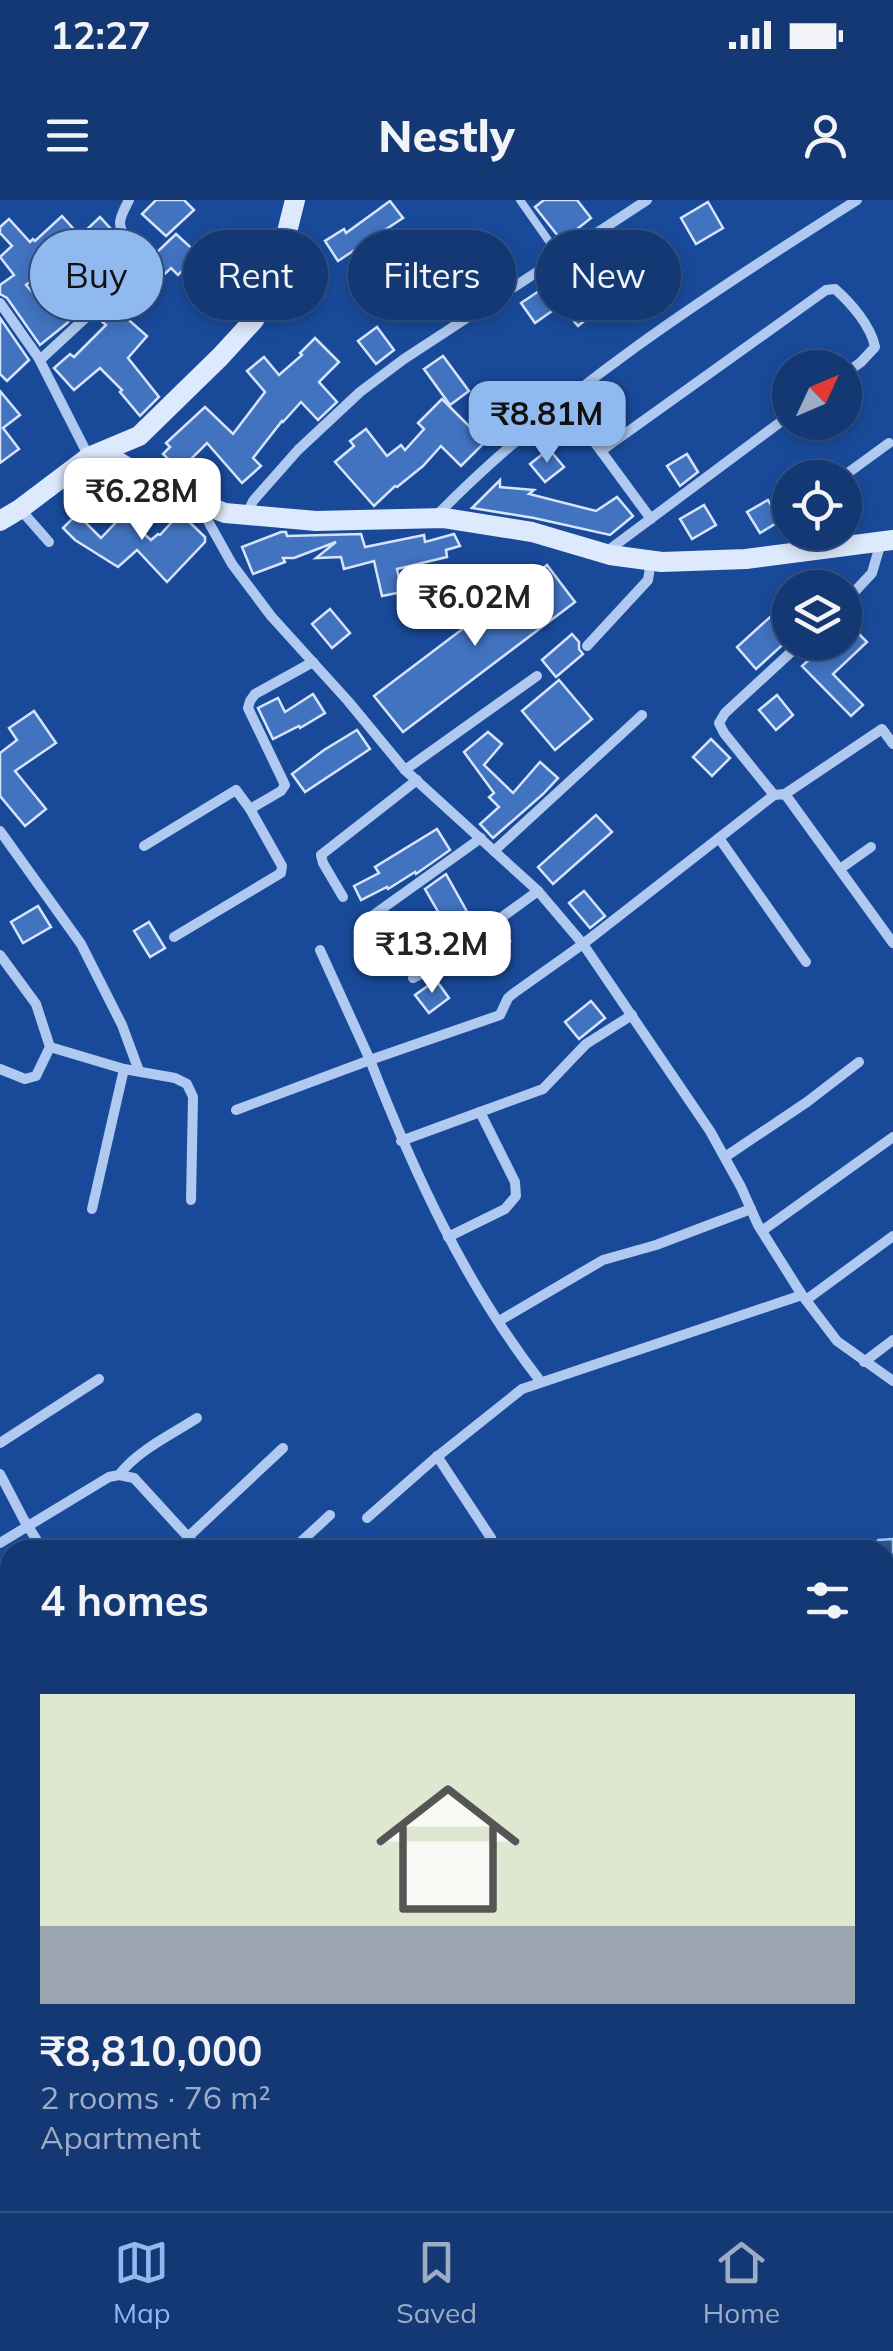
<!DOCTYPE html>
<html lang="en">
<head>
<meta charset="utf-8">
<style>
	:root { --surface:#133874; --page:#1c3f79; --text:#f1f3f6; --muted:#9dacc5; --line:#325286; --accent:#90b9f0 }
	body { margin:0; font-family:Mulish,sans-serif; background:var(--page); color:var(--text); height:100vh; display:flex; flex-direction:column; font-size:38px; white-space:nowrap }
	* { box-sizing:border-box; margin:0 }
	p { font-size:32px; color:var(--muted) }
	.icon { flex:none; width:55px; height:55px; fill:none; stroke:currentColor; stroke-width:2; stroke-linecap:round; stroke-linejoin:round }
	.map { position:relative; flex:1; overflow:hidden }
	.sheet { position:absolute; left:0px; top:1340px; width:895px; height:672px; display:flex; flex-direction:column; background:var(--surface); border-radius:30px 30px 0 0; box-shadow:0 5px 15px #0003,0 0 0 2px var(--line) }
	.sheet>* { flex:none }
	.top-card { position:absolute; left:30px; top:30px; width:835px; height:90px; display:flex; gap:20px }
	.needle { width:65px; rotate:46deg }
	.buttons { position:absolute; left:772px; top:150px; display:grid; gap:20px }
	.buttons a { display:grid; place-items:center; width:90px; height:90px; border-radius:50%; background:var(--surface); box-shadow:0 5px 15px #0003,0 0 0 2px var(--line); font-size:50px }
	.price { position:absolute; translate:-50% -85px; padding:0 22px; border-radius:20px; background:#fff; color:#222; font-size:32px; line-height:65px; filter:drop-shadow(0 2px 5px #0008) }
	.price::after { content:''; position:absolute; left:50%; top:60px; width:30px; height:22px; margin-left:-15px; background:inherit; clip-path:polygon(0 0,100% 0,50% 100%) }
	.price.active { background:var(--accent); color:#111 }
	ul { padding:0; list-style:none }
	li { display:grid; align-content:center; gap:20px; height:530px; padding:0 40px }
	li+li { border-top:2px solid var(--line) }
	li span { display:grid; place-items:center; height:310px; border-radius:0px; color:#555 }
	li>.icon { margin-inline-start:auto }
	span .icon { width:180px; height:180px; fill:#fffc; stroke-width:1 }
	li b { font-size:42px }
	h2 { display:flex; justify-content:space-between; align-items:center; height:120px; padding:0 40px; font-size:42px }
	.pill { padding:0 35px; border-radius:45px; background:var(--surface); box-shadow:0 5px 15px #0003,0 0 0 2px var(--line); font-size:35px; line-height:90px }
	.pill.active { background:var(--accent); color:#111 }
	.status { display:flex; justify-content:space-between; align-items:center; height:70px; padding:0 50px; background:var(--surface); direction:ltr }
	.status svg { height:28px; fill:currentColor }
	header { display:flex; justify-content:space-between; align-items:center; height:130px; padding:0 40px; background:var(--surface); font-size:45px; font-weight:800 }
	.tab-bar { display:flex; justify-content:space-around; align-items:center; height:140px; border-top:2px solid var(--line); background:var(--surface); font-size:28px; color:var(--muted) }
	.tab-bar a { display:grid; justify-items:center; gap:5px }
	.tab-bar .active { color:var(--accent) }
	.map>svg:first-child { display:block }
</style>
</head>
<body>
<div class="status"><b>12:27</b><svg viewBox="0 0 49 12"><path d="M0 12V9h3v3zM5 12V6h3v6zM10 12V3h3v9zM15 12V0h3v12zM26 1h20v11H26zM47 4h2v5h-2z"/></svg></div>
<header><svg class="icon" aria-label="menu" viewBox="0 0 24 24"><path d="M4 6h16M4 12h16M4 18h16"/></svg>Nestly<svg class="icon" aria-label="person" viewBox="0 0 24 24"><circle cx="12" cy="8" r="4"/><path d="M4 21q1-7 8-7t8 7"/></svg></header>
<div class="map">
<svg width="893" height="2011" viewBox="0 0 893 2011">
	<rect width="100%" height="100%" fill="#194a9a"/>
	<path fill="#30538e" stroke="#a2c3f3" stroke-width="2.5" d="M893 1339V2011H274L290 2006 295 2002H885V1350H866L878 1340Z"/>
	<g fill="#4273c1" stroke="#d6e5fc" stroke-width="2.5">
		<path d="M156 0H184L194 10 166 36 142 14Z"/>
		<path d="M544 0H577L591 18 562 41 535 7Z"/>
		<path d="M390 1 403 18 338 61 325 41 344 29 346 33Z"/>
		<path d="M708 2 723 28 696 44 681 18Z"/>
		<path d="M62 16 80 36 100 17 110 28 90 46 105 62 74 94 50 67 26 85 51 113 79 91 88 102 66 124 40 145 7 98 0 94V85L14 75 0 57 12 46 0 33V27L9 19 30 42 33 39 35 41Z"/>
		<path d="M176 34 198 54 178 75 171 68 122 114 147 136 128 158 159 197 140 216 120 192 122 190 100 168 74 190 54 168 70 154 74 157 106 125 98 118 103 112 106 101Z"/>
		<path d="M624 37 640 59 624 70 608 49Z"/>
		<path d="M591 80 609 101 578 126 561 106Z"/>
		<path d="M539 91 552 111 535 123 521 103Z"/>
		<path d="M0 118 29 160 7 181 0 174Z"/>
		<path d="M377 127 394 150 376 164 358 141Z"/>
		<path d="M315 138 339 162 319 182 337 202 318 220 301 202 283 222 282 221 253 258 261 266 242 283 207 243 180 270 163 254 170 247 166 243 205 207 233 234 265 192 247 171 264 157 279 175 302 155 300 153Z"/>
		<path d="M443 156 469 191 450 205 424 169Z"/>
		<path d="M0 191 20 215 3 228 19 249 0 263Z"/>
		<path d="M442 199 485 242 461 266 441 246 423 266 397 287 395 286 374 306 335 262 354 246 350 241 366 229 387 256 401 245 405 250 424 229 418 223Z"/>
		<path d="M549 249 564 267 545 282 530 264Z"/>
		<path d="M687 254 698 272 680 286 667 266Z"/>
		<path d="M103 272 116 287 87 315 72 299Z"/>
		<path d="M500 280V287L534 290 529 294 596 311 617 297 633 316 610 335 534 318 472 308Z"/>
		<path d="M768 300 780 321 760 333 747 312Z"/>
		<path d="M704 305 716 325 692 339 680 319Z"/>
		<path d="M180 313 205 337V342L167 382 137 350 118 367 75 340 63 328 77 314 101 338 123 315 151 340 158 334 160 335Z"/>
		<path d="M281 332H286L287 336 361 334 365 347 424 335 425 342 454 334 460 346 446 350 447 357 397 369 402 392 382 396 374 361 344 369 341 357 316 358 336 342 294 358H283L285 362 253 374 242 347Z"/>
		<path d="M547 365 575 402 403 532 374 496Z"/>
		<path d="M790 399V438L756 469 737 447Z"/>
		<path d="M330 409 350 433 332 448 312 424Z"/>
		<path d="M845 420 867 442 833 474 863 505 851 516 802 466 829 442H845Z"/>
		<path d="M572 434 579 442V449L583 454 556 477 542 460Z"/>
		<path d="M559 480 592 519 555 550 522 511Z"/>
		<path d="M313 494 325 513 300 528 299 526 273 539 258 508 278 498 285 512Z"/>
		<path d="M777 495 793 515 776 530 759 510Z"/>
		<path d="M34 511 56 543 15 571 46 609 25 626 0 596V553L17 540 9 528Z"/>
		<path d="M357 530 370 549 305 592 292 574 324 550Z"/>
		<path d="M488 532 502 544 484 565 513 593 540 562 558 578 543 594 493 638 480 624 499 607 489 597 494 593 464 552Z"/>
		<path d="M711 539 730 558 712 576 693 557Z"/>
		<path d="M596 615 612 632 553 684 538 667Z"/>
		<path d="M437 629 450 650 416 674 415 672 388 689 387 687 361 700 354 686 379 673 375 667Z"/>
		<path d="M446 674 475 726 455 741 425 689Z"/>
		<path d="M584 691 605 716 590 728 569 703Z"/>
		<path d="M38 706 51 727 23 743 11 722Z"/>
		<path d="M149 722 165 748 150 757 134 731Z"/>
		<path d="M501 730 510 741 473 769 464 756Z"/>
		<path d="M436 780 449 798 429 813 415 795Z"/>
		<path d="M591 801 605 818 579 839 565 822Z"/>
	</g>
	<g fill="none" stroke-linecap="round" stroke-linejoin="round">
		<path stroke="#afc9f1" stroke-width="2.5" stroke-dasharray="5 8" stroke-linecap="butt" d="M238 2011 262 2002"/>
		<path stroke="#afc9f1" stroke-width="8" d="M520 0 560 57"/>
		<g stroke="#afc9f1" stroke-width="10">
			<path d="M0 103 38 157 89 257"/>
			<path d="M40 160 95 109C99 99 96 88 102 78 109 67 125 59 126 46 127 37 120 31 120 23 120 16 126 6 129 0"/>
			<path d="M564 202 601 251"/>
			<path d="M841 278 889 243"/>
			<path d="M199 305 232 364 271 416 348 501 405 570 538 691 583 744 710 931 741 987 758 1025 802 1095 837 1141 893 1181"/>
			<path d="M20 309 49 342"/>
			<path d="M247 314 253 301 298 250 360 192 404 159 647 0"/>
			<path d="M438 314C561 189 710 93 857 0"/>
			<path d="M790 317C786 329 794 340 800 351"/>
			<path d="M651 319 601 251 826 90 835 89C851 103 871 126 875 147L861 162 845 174"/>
			<path d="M606 352 790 215"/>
			<path d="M845 402 872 373 881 342"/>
			<path d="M587 446 648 380 651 361"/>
			<path d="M405 570 537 476"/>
			<path d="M785 594 882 529 893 544"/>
			<path d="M774 595 785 594 893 743"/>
			<path d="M250 609 281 591 285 585 248 508 250 501 255 494 313 462"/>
			<path d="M0 631 81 744 122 825 139 871"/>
			<path d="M719 638 806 762"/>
			<path d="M144 646 236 590 250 609 282 666 281 673 174 737"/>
			<path d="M494 651 642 515"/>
			<path d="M840 669 871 647"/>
			<path d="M343 697 323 663 321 655 417 580"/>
			<path d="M365 721 481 638"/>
			<path d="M320 750 370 860 500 815 508 798 514 793 583 744 774 595 724 533 719 523 725 513 802 442"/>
			<path d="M0 755 36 804 50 847 36 876 25 879 0 869"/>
			<path d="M413 778 429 770 538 691"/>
			<path d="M50 847 124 869 175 878 187 884 193 897 191 1000"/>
			<path d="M236 910 370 860C414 973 466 1086 541 1182"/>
			<path d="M480 912 543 889 586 844 632 815"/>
			<path d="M401 941 480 912 515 982 516 996 505 1009 448 1037"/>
			<path d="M725 957 807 902 859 862"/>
			<path d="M92 1009 124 869"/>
			<path d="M762 1031 893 937"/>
			<path d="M806 1100 893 1036"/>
			<path d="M499 1121 603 1060 656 1045 751 1009"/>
			<path d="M864 1162 893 1140"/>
			<path d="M0 1243 99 1179"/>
			<path d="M437 1256 491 1338 496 1350"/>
			<path d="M0 1274 24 1320 43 1350"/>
			<path d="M119 1275C138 1250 171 1235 197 1218"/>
			<path d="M367 1318 433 1260 522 1189 802 1095"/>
			<path d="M188 1337 283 1248"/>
			<path d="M0 1343 109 1277 119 1275 134 1278 200 1350"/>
			<path d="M292 1350 330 1315"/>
			<path d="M0 1593 10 1585"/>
			<path d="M0 1813 10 1805"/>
			<path d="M0 1929 10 1941"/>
			<path d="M55 2002 60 2011"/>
		</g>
		<g stroke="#dde9fc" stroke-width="20">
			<path d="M102 252 162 288 225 313 316 321 444 318 532 332 610 355 662 362 746 359 893 340"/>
			<path d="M0 321 20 309 89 257 139 236 220 157 254 120 278 68 295 0"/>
		</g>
	</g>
</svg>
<div class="buttons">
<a><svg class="needle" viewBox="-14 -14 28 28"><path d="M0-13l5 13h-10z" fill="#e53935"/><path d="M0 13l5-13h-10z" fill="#9dacc5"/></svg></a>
<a><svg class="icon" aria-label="locate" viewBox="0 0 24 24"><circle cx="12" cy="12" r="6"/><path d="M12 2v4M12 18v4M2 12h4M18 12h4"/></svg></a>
<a><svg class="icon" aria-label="layers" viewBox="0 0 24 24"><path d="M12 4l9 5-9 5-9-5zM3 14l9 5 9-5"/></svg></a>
</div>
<b class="price active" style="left:547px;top:266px">₹8.81M</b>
<b class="price" style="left:142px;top:343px">₹6.28M</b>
<b class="price" style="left:475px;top:449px">₹6.02M</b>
<b class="price" style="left:432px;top:796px">₹13.2M</b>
<div class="top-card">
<a class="pill active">Buy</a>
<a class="pill">Rent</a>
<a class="pill">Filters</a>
<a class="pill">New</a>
</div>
<section class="sheet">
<h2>4 homes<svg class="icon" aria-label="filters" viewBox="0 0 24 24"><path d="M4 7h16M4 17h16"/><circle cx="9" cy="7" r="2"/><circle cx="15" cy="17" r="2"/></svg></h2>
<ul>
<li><span style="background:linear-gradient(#dfe7d0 75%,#9aa5b1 0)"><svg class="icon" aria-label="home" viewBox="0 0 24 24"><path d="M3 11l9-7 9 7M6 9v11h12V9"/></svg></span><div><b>₹8,810,000</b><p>2 rooms · 76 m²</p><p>Apartment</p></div></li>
</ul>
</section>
</div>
<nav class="tab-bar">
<a class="active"><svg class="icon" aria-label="map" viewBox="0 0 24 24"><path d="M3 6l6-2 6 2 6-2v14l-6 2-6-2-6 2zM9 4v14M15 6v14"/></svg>Map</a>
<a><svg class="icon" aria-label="saved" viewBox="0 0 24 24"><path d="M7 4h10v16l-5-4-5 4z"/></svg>Saved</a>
<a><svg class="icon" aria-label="home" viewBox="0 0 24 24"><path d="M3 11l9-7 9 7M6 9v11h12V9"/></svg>Home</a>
</nav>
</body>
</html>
